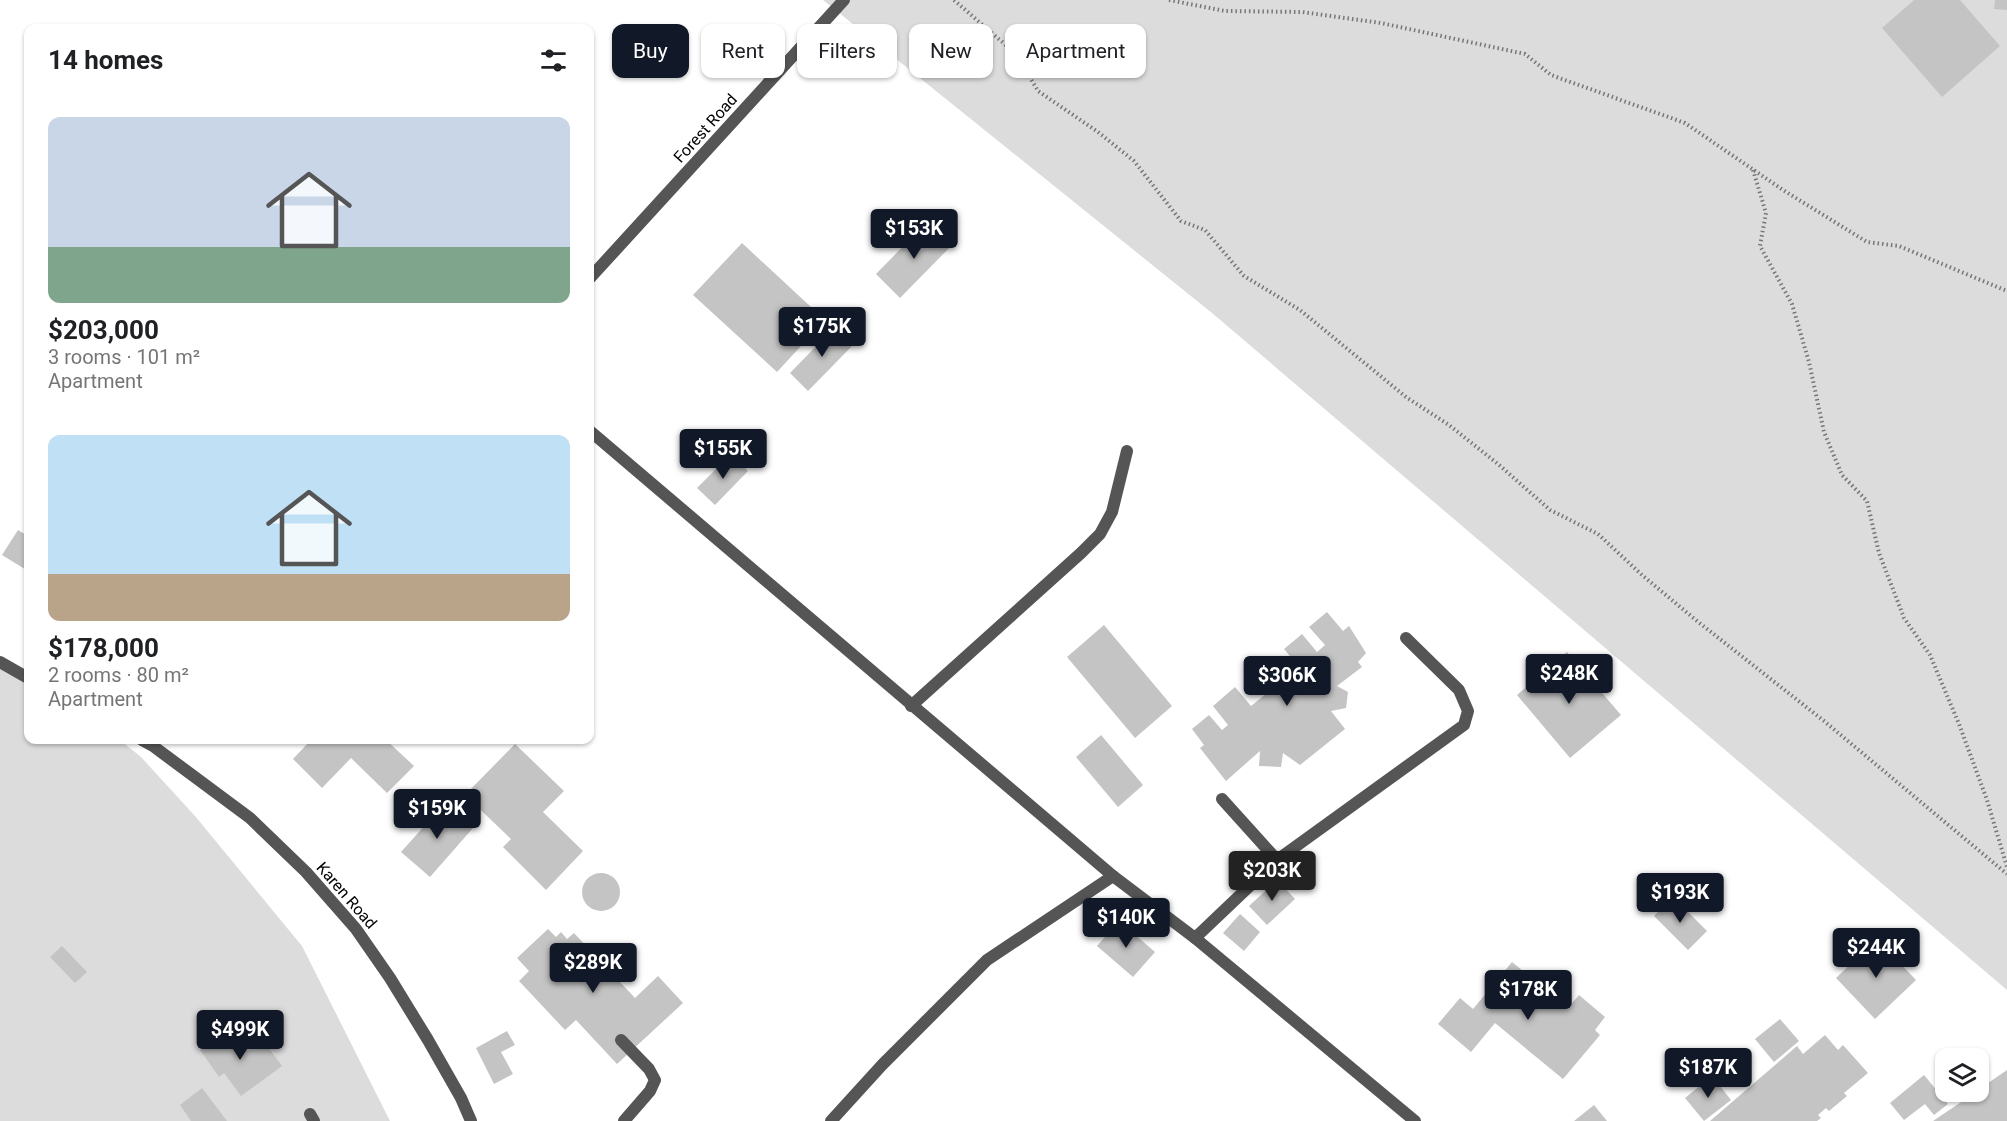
<!DOCTYPE html>
<html lang="en">
<head>
<meta charset="utf-8">
<style>
	:root { --surface:#fff; --page:#f2f2f2; --text:#202124; --muted:#757577; --accent:#111827 }
	body { margin:0; font-family:Roboto,sans-serif; background:var(--page); color:var(--text); height:100vh; display:flex; flex-direction:column; font-size:22px; white-space:nowrap }
	* { box-sizing:border-box; margin:0 }
	p { font-size:20px; color:var(--muted) }
	.icon { flex:none; width:33px; height:33px; fill:none; stroke:currentColor; stroke-width:2; stroke-linecap:round; stroke-linejoin:round }
	.map { position:relative; flex:1; overflow:hidden }
	.drawer { position:absolute; left:24px; top:24px; width:570px; height:720px; display:flex; flex-direction:column; background:var(--surface); border-radius:12px; box-shadow:0 2px 4px #0004 }
	.drawer>* { flex:none }
	.guide { position:absolute; left:612px; top:24px; width:570px; height:54px; display:flex; gap:12px }
	.fabs { position:absolute; left:1935px; top:1048px; display:grid; gap:12px }
	.fabs a { display:grid; place-items:center; width:54px; height:54px; border-radius:12px; background:var(--surface); box-shadow:0 2px 4px #0004; font-size:30px }
	.price { position:absolute; translate:-50% -51px; padding:0 14px; border-radius:6px; background:var(--accent); color:#fff; font-size:20px; line-height:39px; filter:drop-shadow(0 2px 3px #0008) }
	.price::after { content:''; position:absolute; left:50%; top:36px; width:18px; height:14px; margin-left:-9px; background:inherit; clip-path:polygon(0 0,100% 0,50% 100%) }
	.price.on { background:#222; color:#fff }
	ul { padding:0; list-style:none }
	li { display:grid; align-content:center; gap:12px; height:318px; padding:0 24px }
	li span { display:grid; place-items:center; height:186px; border-radius:12px; color:#555 }
	li>.icon { margin-inline-start:auto }
	span .icon { width:108px; height:108px; fill:#fffc; stroke-width:1 }
	li b { font-size:26px }
	h2 { display:flex; justify-content:space-between; align-items:center; height:72px; padding:0 24px; font-size:26px }
	.chip { padding:0 21px; border-radius:12px; background:var(--surface); box-shadow:0 2px 4px #0004; font-size:21px; line-height:54px }
	.chip.on { background:var(--accent); color:#fff }
	.map>svg:first-child { display:block }
</style>
</head>
<body>
<div class="map">
<svg width="2007" height="1121" viewBox="0 0 2007 1121">
	<rect width="100%" height="100%" fill="#fff"/>
	<g fill="#dcdcdc">
		<path d="M823 0H2007V990L1212 313Z"/>
		<path d="M0 669 28 683V740H120L141 757 195 816 302 946 390 1121H0Z"/>
	</g>
	<g fill="#c4c4c4">
		<path d="M1914 0H1960L2000 46 1942 97 1882 28Z"/>
		<path d="M1995 0H2007V10L1994 9Z"/>
		<path d="M928 221 952 245 900 298 876 274Z"/>
		<path d="M742 243 825 320 777 372 693 295Z"/>
		<path d="M836 326 854 344 808 391 790 373Z"/>
		<path d="M731 454 748 471 715 505 697 488Z"/>
		<path d="M18 530 28 536V571L2 555Z"/>
		<path d="M1327 612 1343 631 1349 626 1366 653 1358 662 1362 667 1337 686 1348 692 1346 708 1331 711 1345 729 1300 765 1283 753 1281 767 1259 766 1260 751 1226 781 1200 748 1204 745 1192 729 1209 715 1222 730 1228 725 1213 706 1235 687 1251 706 1299 667 1284 649 1302 634 1317 652 1325 645 1309 627Z"/>
		<path d="M1104 625 1172 706 1135 738 1067 657Z"/>
		<path d="M1567 652 1621 715 1570 758 1517 695Z"/>
		<path d="M1101 735 1143 785 1118 807 1076 757Z"/>
		<path d="M311 740H386L414 766 387 793 351 758 322 788 293 759Z"/>
		<path d="M515 744 564 791 543 812 583 851 546 890 503 847 511 839 465 795Z"/>
		<path d="M445 803 473 828 430 877 401 852Z"/>
		<circle cx="601" cy="892" r="19"/>
		<path d="M1277 880 1295 899 1267 925 1249 906Z"/>
		<path d="M1673 897 1707 931 1688 950 1654 916Z"/>
		<path d="M1240 914 1260 932 1244 951 1223 933Z"/>
		<path d="M1119 921 1155 952 1133 977 1097 946Z"/>
		<path d="M548 929 556 937 561 932 567 939 574 933 635 998 658 976 683 1003 617 1064 576 1020 565 1030 519 981 529 971 517 958Z"/>
		<path d="M1877 939 1916 980 1875 1019 1836 978Z"/>
		<path d="M62 946 87 972 75 983 50 957Z"/>
		<path d="M1512 962 1568 1008 1579 995 1605 1017 1595 1030 1600 1035 1563 1079 1495 1023 1471 1052 1438 1024 1460 998 1473 1009Z"/>
		<path d="M1780 1019 1799 1041 1774 1062 1755 1039Z"/>
		<path d="M230 1028 248 1051 263 1040 282 1066 241 1096 224 1073 219 1077 200 1050Z"/>
		<path d="M507 1031 515 1045 501 1052 513 1074 494 1084 476 1048Z"/>
		<path d="M1825 1035 1838 1050 1843 1045 1868 1073 1844 1093 1847 1096 1829 1111 1826 1108 1818 1115 1821 1118 1817 1121H1710L1797 1046 1803 1054Z"/>
		<path d="M2007 1070V1121H1933L1976 1092H1978V1090Z"/>
		<path d="M1924 1075 1948 1104 1934 1115 1925 1104 1904 1120 1890 1103Z"/>
		<path d="M1712 1076 1731 1100 1704 1121 1685 1098Z"/>
		<path d="M202 1088 227 1121H191L180 1105Z"/>
		<path d="M1594 1105 1607 1121H1574Z"/>
	</g>
	<g fill="none" stroke-linecap="round" stroke-linejoin="round">
		<g stroke="#777" stroke-width="4" stroke-dasharray="1.5 3" stroke-linecap="butt">
			<path d="M954 0 1016 54 1038 91 1098 132 1134 161 1181 221 1205 230 1244 276 1300 310 1406 397 1449 425 1498 464 1550 510 1598 534 1642 575 1697 621 1824 721 2007 874"/>
			<path d="M1169 0 1225 11 1302 12 1381 23 1525 54 1551 75 1685 123 1783 190 1867 242 1899 246 2007 291"/>
			<path d="M1753 170 1766 213 1760 246 1792 304 1809 362 1824 432 1842 475 1867 501 1879 553 1904 618 1930 655 1959 724 1987 800 2007 867"/>
		</g>
		<g stroke="#555" stroke-width="12">
			<path d="M911 706 1081 553 1100 534 1112 512 1127 451"/>
			<path d="M1222 799 1277 860"/>
			<path d="M1195 938 1277 860 1464 725 1468 711 1459 690 1406 638"/>
			<path d="M621 1040 649 1069 655 1080 650 1091 624 1121"/>
			<path d="M310 1114 314 1121"/>
			<path d="M831 1121 882 1065 987 960 1113 876"/>
		</g>
		<g stroke="#555" stroke-width="12">
			<path d="M590 278 844 0"/>
			<path d="M590 431 1113 876 1195 938 1415 1121"/>
			<path d="M0 662 28 678"/>
			<path d="M142 740 153 746 250 818 306 872 356 929 390 978 428 1040 461 1098 471 1121"/>
		</g>
	</g>
	<g text-anchor="middle" stroke-width="6" stroke-linejoin="round" paint-order="stroke">
		<g font-size="16" fill="#000" stroke="#fff">
			<text transform="translate(705 128) rotate(-48)" y="6">Forest Road</text>
			<text transform="translate(347 895) rotate(49)" y="6">Karen Road</text>
		</g>
	</g>
</svg>
<div class="fabs">
<a><svg class="icon" aria-label="layers" viewBox="0 0 24 24"><path d="M12 4l9 5-9 5-9-5zM3 14l9 5 9-5"/></svg></a>
</div>
<b class="price" style="left:914px;top:260px">$153K</b>
<b class="price" style="left:822px;top:358px">$175K</b>
<b class="price" style="left:723px;top:480px">$155K</b>
<b class="price" style="left:1569px;top:705px">$248K</b>
<b class="price" style="left:1287px;top:707px">$306K</b>
<b class="price" style="left:437px;top:840px">$159K</b>
<b class="price on" style="left:1272px;top:902px">$203K</b>
<b class="price" style="left:1680px;top:924px">$193K</b>
<b class="price" style="left:1126px;top:949px">$140K</b>
<b class="price" style="left:1876px;top:979px">$244K</b>
<b class="price" style="left:593px;top:994px">$289K</b>
<b class="price" style="left:1528px;top:1021px">$178K</b>
<b class="price" style="left:240px;top:1061px">$499K</b>
<b class="price" style="left:1708px;top:1099px">$187K</b>
<div class="guide">
<a class="chip on">Buy</a>
<a class="chip">Rent</a>
<a class="chip">Filters</a>
<a class="chip">New</a>
<a class="chip">Apartment</a>
</div>
<section class="drawer">
<h2>14 homes<svg class="icon" aria-label="filters" viewBox="0 0 24 24"><path d="M4 7h16M4 17h16"/><circle cx="9" cy="7" r="2"/><circle cx="15" cy="17" r="2"/></svg></h2>
<ul>
<li><span style="background:linear-gradient(#c9d6e8 70%,#7fa58c 0)"><svg class="icon" aria-label="home" viewBox="0 0 24 24"><path d="M3 11l9-7 9 7M6 9v11h12V9"/></svg></span><div><b>$203,000</b><p>3 rooms · 101 m²</p><p>Apartment</p></div></li>
<li><span style="background:linear-gradient(#bfe0f5 75%,#b9a48a 0)"><svg class="icon" aria-label="home" viewBox="0 0 24 24"><path d="M3 11l9-7 9 7M6 9v11h12V9"/></svg></span><div><b>$178,000</b><p>2 rooms · 80 m²</p><p>Apartment</p></div></li>
</ul>
</section>
</div>
</body>
</html>
